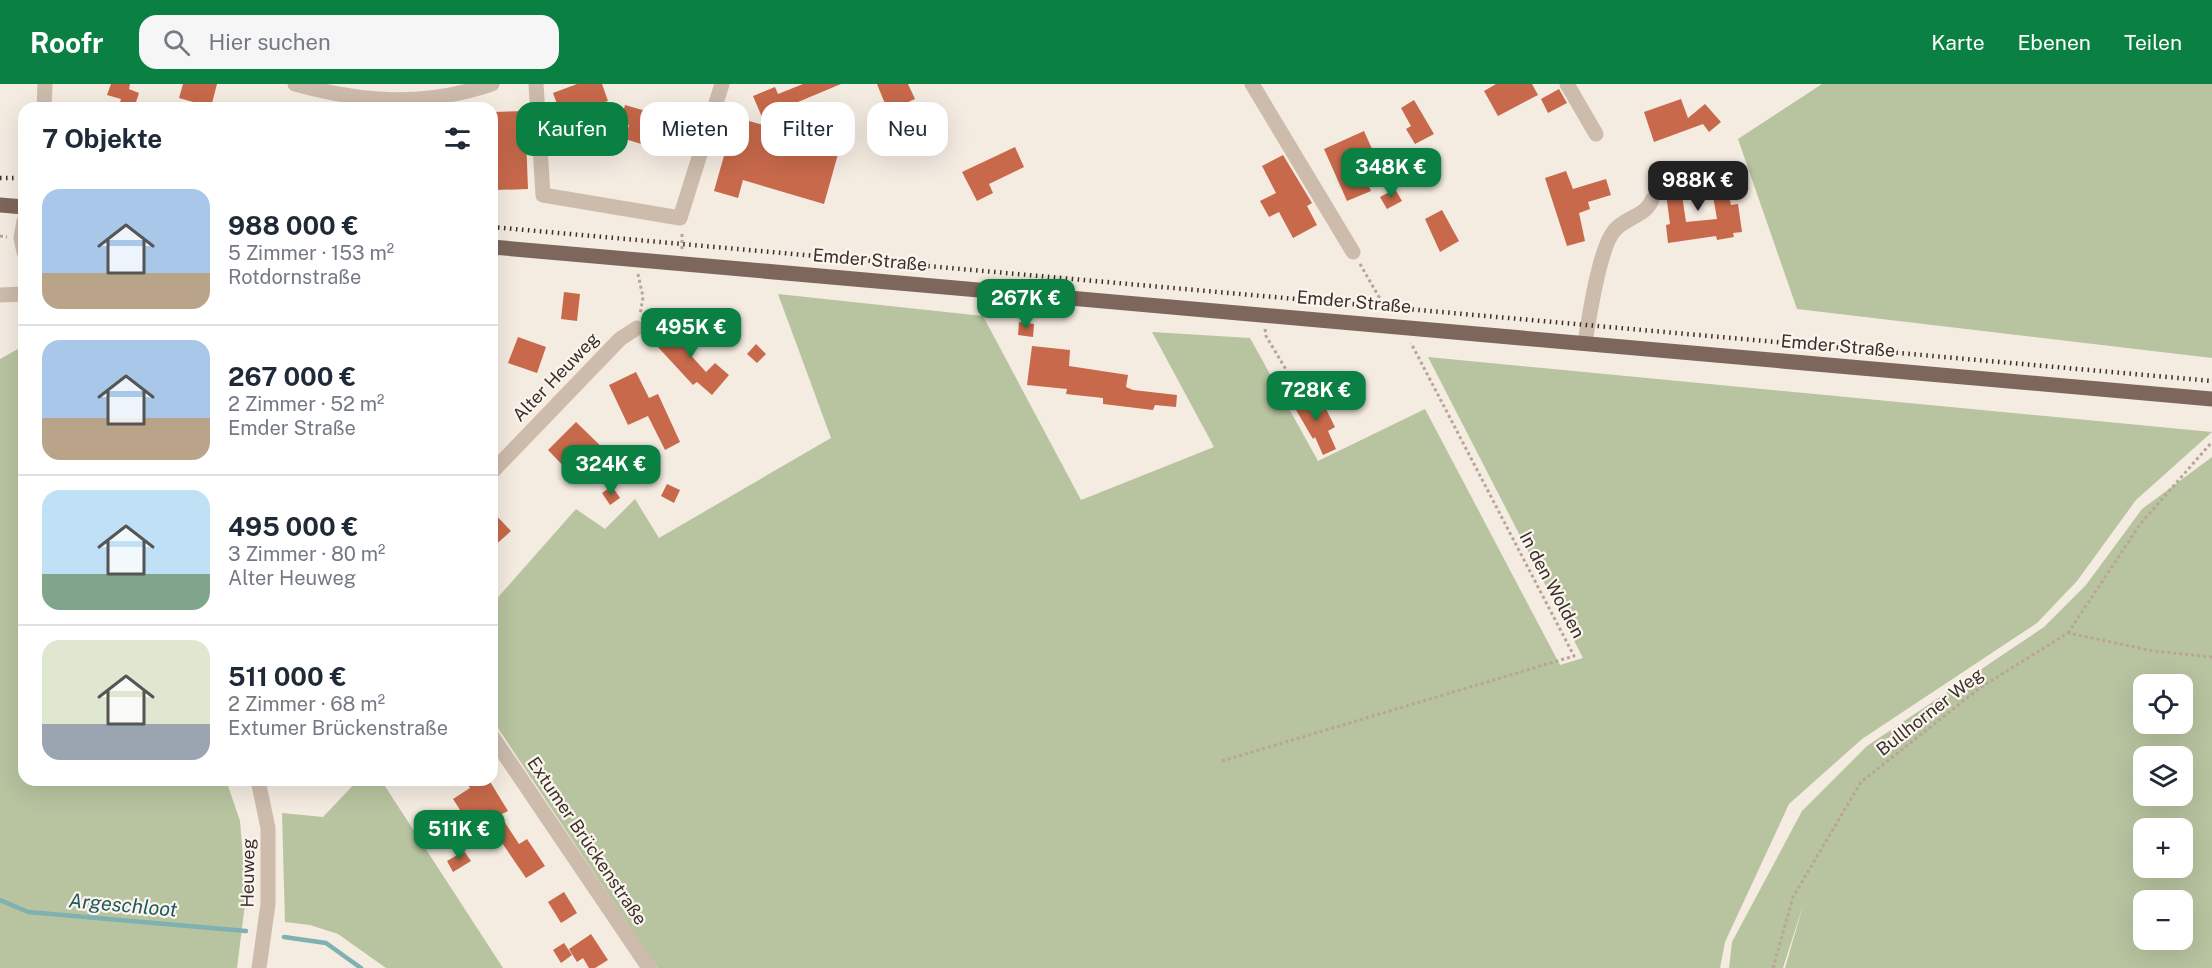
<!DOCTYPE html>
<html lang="de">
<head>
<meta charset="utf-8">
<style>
	:root { --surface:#fff; --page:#f6f6f7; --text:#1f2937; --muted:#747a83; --line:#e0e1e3; --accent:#0b8043 }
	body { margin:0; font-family:"Public Sans",sans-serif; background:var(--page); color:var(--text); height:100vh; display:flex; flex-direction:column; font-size:22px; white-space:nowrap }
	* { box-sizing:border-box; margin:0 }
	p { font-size:20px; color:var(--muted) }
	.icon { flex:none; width:33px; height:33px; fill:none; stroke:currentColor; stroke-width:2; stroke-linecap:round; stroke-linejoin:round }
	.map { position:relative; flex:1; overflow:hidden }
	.drawer { position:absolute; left:18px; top:18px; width:480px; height:684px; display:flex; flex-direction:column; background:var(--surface); border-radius:18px; box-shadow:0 6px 24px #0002 }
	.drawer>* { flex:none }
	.guide { position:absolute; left:516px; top:18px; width:570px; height:54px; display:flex; gap:12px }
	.fabs { position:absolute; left:2133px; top:590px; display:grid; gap:12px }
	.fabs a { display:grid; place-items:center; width:60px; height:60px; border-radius:12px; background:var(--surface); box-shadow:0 6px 24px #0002; font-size:30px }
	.price { position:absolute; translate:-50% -51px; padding:0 14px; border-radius:12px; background:var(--accent); color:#fff; font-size:20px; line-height:39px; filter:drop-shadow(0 2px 3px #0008) }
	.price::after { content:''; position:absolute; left:50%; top:36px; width:18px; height:14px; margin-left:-9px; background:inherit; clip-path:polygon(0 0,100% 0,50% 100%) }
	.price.selected { background:#222; color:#fff }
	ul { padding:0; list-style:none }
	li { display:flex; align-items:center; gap:18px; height:150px; padding:0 24px }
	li+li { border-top:2px solid var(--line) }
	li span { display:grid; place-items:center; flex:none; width:168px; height:120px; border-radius:18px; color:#555 }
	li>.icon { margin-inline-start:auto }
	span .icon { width:72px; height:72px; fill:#fffc; stroke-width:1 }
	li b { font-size:26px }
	h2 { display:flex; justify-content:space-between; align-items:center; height:72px; padding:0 24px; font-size:26px }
	.pill { padding:0 21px; border-radius:18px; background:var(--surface); box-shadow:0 6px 24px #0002; font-size:21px; line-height:54px }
	.pill.selected { background:var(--accent); color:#fff }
	header { display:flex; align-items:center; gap:36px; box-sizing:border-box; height:84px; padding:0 30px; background:var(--accent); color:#fff }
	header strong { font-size:28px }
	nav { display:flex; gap:33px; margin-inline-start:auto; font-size:21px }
	.search { width:420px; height:54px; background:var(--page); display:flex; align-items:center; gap:15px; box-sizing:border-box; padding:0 21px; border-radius:18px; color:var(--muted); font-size:22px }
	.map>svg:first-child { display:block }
</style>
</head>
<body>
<header>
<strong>Roofr</strong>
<div class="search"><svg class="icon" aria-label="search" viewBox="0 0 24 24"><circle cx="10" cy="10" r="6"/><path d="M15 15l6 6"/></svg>Hier suchen</div>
<nav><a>Karte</a><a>Ebenen</a><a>Teilen</a></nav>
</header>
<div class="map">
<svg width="2212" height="884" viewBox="0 0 2212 884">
	<rect width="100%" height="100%" fill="#f4ebe1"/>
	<g fill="#b8c4a0" fill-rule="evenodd">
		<path d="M1822 0H2212V274L1797 225 1738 55Z"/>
		<path d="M778 210 983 232 1081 416 1214 363 1152 248 1250 254 1318 377 1425 325 1560 581 1583 574 1428 273 2212 348 2136 416 2077 497 2037 539 1862 655 1789 720 1725 858 1720 884H657L492 635V520L576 425 605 445 635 415 659 454 831 354Z"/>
		<path d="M18 265 24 280V696H226L240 737 246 812 237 884H0V275Z"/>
		<path d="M2212 373V884H1785L1804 818 1783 884H1729L1732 858 1802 727 1867 662 2044 543 2086 501 2142 425ZM2144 600H2182V639H2144ZM2144 672H2182V711H2144ZM2144 744H2182V783H2144ZM2144 816H2182V855H2144Z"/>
		<path d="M358 696H381L503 884H386L338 850 310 841 285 838 282 729 323 733Z"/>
	</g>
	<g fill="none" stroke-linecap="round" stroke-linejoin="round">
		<g stroke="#7fb0b2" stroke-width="4.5">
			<path d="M0 816 28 828 246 847"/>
			<path d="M284 853 326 859 361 884"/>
		</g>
	</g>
	<g fill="#c8694b">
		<path d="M111 0H130L129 5 139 9 134 24 119 21 121 15 107 11Z"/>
		<path d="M183 0H217L211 23 179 14Z"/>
		<path d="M577 0H602L608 17 583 26 586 35 565 42 553 9Z"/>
		<path d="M803 0H841L762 33 753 12 775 3 778 10Z"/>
		<path d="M877 0H908L915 15 888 27Z"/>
		<path d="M1496 0H1532L1538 11 1498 32 1484 7Z"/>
		<path d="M1559 5 1567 19 1548 29 1541 15Z"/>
		<path d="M1681 15 1688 34 1705 20 1721 38 1709 48 1703 40 1654 58 1644 28Z"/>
		<path d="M1414 16 1434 50 1415 60 1406 45 1411 42 1401 24Z"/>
		<path d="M625 21 653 29 650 39 678 47 671 69 625 55 629 41 620 39Z"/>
		<path d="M525 27 528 105 496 106 493 28Z"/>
		<path d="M735 33 840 63 824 120 743 96 738 114 714 107Z"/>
		<path d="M1364 47 1377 76 1361 83 1371 107 1347 117 1324 65Z"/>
		<path d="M1015 63 1024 83 989 100 993 109 977 117 962 88Z"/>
		<path d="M1283 71 1312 119 1307 122 1317 141 1293 154 1279 128 1269 133 1260 117 1276 109 1262 82Z"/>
		<path d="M1566 87 1573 105 1606 95 1611 111 1588 118 1590 125 1579 129 1585 157 1567 162 1545 94Z"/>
		<path d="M1686 88 1687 96 1693 95 1695 109 1682 111 1686 138 1717 135 1712 106 1727 103 1731 121 1738 120 1742 148 1733 149 1734 153 1717 156 1716 152 1668 159 1666 141 1670 140 1665 102 1661 103 1660 91Z"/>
		<path d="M1395 105 1402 117 1387 125 1380 113Z"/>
		<path d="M1442 126 1459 157 1440 168 1425 135Z"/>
		<path d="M564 208 580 210 577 237 561 235Z"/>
		<path d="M685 237 700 253 686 266 706 288 715 279 729 291 712 311 697 298 693 301 657 262Z"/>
		<path d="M1019 238 1034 240 1033 253 1018 251Z"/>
		<path d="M518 253 546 263 537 289 508 279Z"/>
		<path d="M756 260 766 270 757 279 747 270Z"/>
		<path d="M1032 262 1070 266 1069 282 1128 291 1126 303 1133 306 1177 311 1176 323 1155 321 1153 326 1103 320V314L1066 310 1067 305 1027 301Z"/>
		<path d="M636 288 649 314 658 310 680 358 665 366 648 332 628 341 609 301Z"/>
		<path d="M1312 309 1321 327 1326 325 1335 343 1328 347 1336 365 1323 371 1315 353 1313 355 1292 319Z"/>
		<path d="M576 338 608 369 597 381 589 373 572 391 548 366Z"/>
		<path d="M667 400 680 406 674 419 661 412Z"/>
		<path d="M612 402 620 414 610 421 602 409Z"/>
		<path d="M492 427 511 447 492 464Z"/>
		<path d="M465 696H489L508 727 500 731 519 760 527 755 545 782 526 794 498 753 483 762 453 715 470 704Z"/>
		<path d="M464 767 471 777 453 788 447 777Z"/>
		<path d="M564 808 577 829 561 839 548 818Z"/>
		<path d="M591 850 608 876 595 884H589L583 874 577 878 569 865Z"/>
		<path d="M564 859 572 871 561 879 553 866Z"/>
	</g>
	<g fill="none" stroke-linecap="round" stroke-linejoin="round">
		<g stroke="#b9a596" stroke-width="3" stroke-dasharray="3 3" stroke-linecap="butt">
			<path d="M0 152 7 153"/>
			<path d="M682 165V147"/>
			<path d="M1360 180 1379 213 1383 227"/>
			<path d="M638 190 643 213 640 231"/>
			<path d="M1265 245 1266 252 1300 309"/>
			<path d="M2068 549 2141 439 2212 358"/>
			<path d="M1222 677 1574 572 1411 259"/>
			<path d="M1773 884 1793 813 1861 698 1981 603 2068 549 2154 567 2212 573"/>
		</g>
		<g stroke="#cdbbac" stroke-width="15">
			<path d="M295 0C364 19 424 23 492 0"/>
			<path d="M536 0 543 111 680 134 722 0"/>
			<path d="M1252 0 1353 168"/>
			<path d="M1567 0 1596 50"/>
			<path d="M44 24 45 0"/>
			<path d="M24 137 21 154 24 168"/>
			<path d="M0 211 24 210"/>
			<path d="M1585 259C1589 234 1599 165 1614 147 1625 133 1645 133 1652 116"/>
			<path d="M492 388 620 255 637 244"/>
			<path d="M492 652 649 884"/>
			<path d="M258 696 268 744V820L259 884"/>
		</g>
		<g stroke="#7d675c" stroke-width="15">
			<path d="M0 121 24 123"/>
			<path d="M492 163 2212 315"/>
		</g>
		<g stroke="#3b302b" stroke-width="4.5" stroke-dasharray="1.5 4.5" stroke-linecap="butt">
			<path d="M0 94H24"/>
			<path d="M492 143 2212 297"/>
		</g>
	</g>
	<g text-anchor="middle" stroke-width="4.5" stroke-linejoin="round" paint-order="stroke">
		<g font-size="18" fill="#3b302b" stroke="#fbf5ee">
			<text transform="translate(870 176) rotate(5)" y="6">Emder Straße</text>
			<text transform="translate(1354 218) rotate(5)" y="6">Emder Straße</text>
			<text transform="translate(1838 262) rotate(5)" y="6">Emder Straße</text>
			<text transform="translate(556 293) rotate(-46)" y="6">Alter Heuweg</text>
			<text transform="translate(1552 501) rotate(62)" y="6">In den Wolden</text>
			<text transform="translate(1930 628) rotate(-38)" y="6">Bullhorner Weg</text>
			<text transform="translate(587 757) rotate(56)" y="6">Extumer Brückenstraße</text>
			<text transform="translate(248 789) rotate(-89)" y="6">Heuweg</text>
		</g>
		<g font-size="20" font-style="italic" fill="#1f5a5e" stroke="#fbf5ee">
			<text transform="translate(123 821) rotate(5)" y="7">Argeschloot</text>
		</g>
	</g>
</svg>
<div class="fabs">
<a><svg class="icon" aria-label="locate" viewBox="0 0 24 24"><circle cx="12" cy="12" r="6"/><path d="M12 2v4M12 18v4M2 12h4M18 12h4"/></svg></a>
<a><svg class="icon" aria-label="layers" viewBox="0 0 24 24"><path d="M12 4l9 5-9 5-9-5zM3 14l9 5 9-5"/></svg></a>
<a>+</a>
<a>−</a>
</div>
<b class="price" style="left:1391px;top:115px">348K €</b>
<b class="price selected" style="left:1698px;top:128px">988K €</b>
<b class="price" style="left:1026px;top:246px">267K €</b>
<b class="price" style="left:691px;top:275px">495K €</b>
<b class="price" style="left:1316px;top:338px">728K €</b>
<b class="price" style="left:611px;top:412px">324K €</b>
<b class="price" style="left:459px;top:777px">511K €</b>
<div class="guide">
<a class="pill selected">Kaufen</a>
<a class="pill">Mieten</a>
<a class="pill">Filter</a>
<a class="pill">Neu</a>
</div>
<section class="drawer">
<h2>7 Objekte<svg class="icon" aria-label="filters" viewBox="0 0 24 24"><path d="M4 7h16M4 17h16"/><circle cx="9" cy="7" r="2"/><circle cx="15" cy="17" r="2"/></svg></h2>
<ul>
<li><span style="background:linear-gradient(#a9c7e8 70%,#b9a48a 0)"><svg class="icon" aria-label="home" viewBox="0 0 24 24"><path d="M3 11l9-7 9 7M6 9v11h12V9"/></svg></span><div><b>988 000 €</b><p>5 Zimmer · 153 m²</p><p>Rotdornstraße</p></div></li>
<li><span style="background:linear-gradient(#a9c7e8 65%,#b9a48a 0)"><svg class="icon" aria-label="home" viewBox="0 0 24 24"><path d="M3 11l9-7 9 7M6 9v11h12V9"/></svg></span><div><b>267 000 €</b><p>2 Zimmer · 52 m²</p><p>Emder Straße</p></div></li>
<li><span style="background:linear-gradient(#bfe0f5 70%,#7fa58c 0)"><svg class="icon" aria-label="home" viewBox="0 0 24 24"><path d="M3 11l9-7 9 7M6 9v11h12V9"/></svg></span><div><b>495 000 €</b><p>3 Zimmer · 80 m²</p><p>Alter Heuweg</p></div></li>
<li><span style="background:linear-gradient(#dfe7d0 70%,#9aa5b1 0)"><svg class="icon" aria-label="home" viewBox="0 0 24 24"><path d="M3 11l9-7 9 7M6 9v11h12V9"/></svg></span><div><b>511 000 €</b><p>2 Zimmer · 68 m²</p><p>Extumer Brückenstraße</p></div></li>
</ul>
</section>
</div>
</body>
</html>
